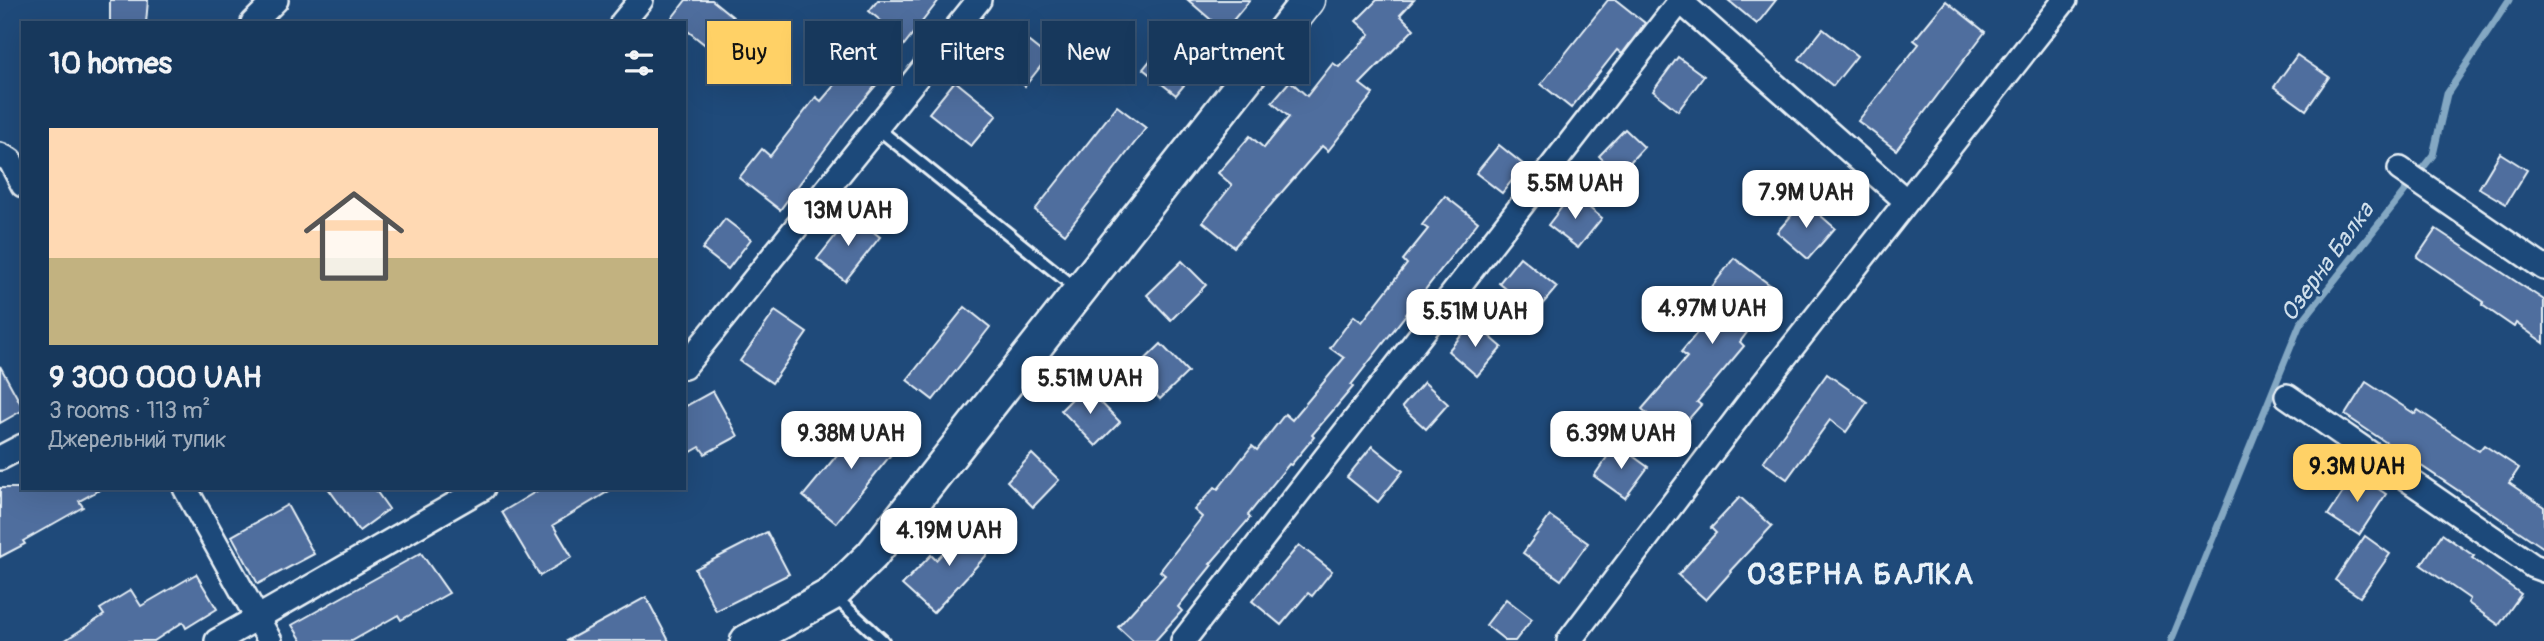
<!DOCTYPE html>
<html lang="en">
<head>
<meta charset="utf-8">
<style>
	:root { --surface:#17385c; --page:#244365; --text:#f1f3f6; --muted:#9eacbb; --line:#365272; --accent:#ffd166 }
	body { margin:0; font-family:Pangolin,sans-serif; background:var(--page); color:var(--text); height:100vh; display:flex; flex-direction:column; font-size:26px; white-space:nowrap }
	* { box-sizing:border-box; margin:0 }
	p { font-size:23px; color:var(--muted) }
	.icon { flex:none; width:38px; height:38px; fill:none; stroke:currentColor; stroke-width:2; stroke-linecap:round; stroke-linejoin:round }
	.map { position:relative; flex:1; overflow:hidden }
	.sheet { position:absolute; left:21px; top:21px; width:665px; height:469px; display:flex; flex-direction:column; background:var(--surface); border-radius:0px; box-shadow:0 7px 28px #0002,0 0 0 2px var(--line) }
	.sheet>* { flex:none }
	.top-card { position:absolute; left:707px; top:21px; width:665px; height:63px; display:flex; gap:14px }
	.price { position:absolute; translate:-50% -60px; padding:0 16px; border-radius:14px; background:#fff; color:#222; font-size:23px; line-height:46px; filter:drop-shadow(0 2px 4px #0008) }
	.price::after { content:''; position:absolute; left:50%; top:42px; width:21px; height:16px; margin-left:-10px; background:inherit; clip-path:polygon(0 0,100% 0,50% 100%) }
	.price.current { background:var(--accent); color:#111 }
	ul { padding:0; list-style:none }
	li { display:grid; align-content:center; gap:14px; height:371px; padding:0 28px }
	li+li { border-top:2px solid var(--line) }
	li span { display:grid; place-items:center; height:217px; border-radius:0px; color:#555 }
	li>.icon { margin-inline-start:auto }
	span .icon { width:126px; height:126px; fill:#fffc; stroke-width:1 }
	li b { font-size:30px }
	h2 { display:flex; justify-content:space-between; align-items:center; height:84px; padding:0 28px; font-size:30px }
	.tag { padding:0 24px; border-radius:0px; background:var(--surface); box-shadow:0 7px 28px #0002,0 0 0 2px var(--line); font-size:24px; line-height:63px }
	.tag.current { background:var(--accent); color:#111 }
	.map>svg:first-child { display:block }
</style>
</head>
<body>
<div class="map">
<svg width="2544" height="641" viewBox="0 0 2544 641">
	<rect width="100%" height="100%" fill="#1f4a7a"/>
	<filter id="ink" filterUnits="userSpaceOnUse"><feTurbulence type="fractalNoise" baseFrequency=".0143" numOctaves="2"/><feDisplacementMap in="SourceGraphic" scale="14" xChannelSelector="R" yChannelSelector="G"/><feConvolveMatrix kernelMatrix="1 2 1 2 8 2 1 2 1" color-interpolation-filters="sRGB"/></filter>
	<g filter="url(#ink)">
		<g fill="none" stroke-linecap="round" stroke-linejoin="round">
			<path stroke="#84a8c3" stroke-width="7" d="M2171 641 2300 324 2433 155 2447 94 2509 0"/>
		</g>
		<g fill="#506e9e" stroke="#e8f1f8" stroke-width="2">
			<path d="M110 0H148L146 23H110Z"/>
			<path d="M686 0H712L733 17 708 47 684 28V23H678L672 18Z"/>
			<path d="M878 0H939L890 63 893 65 846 121 780 210 739 178 762 149 770 156 816 97 821 101 886 25 869 11Z"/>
			<path d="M1188 0H1250L1224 31Z"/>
			<path d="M1377 0H1414L1400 15 1414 29 1360 84 1373 94 1328 151 1322 146 1234 247 1203 222 1232 185 1218 173 1250 136 1264 148 1289 117 1272 102 1290 81 1307 96 1333 63 1339 67 1370 34 1356 21Z"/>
			<path d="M1608 0H1616L1645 23 1622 54 1617 50 1571 108 1541 84Z"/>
			<path d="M1728 0H1776L1757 24Z"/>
			<path d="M1946 1 1985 32 1896 150 1858 121 1919 44 1914 40Z"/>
			<path d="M1004 22 1048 57 1025 86 982 51Z"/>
			<path d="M1823 29 1857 56 1833 86 1799 59Z"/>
			<path d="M1169 37 1202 63 1176 95 1143 69Z"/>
			<path d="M2297 55 2329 77 2306 110 2274 87Z"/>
			<path d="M1678 57 1704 76 1678 111 1653 91Z"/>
			<path d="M955 81 997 115 971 146 929 113Z"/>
			<path d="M1117 106 1146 128 1065 234 1035 210Z"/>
			<path d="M1625 129 1644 147 1618 175 1599 156Z"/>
			<path d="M1499 145 1524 165 1502 193 1476 173Z"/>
			<path d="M2500 153 2527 170 2506 204 2479 188Z"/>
			<path d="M1572 194 1602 218 1578 248 1548 225Z"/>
			<path d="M1445 196 1478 222 1351 385 1353 387 1312 435 1314 437 1291 465 1289 464 1248 515 1250 518 1210 564 1212 565 1178 607 1182 611 1155 641H1133L1118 627 1165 575 1160 571 1202 517 1194 510 1215 487 1218 489 1252 446 1257 450 1285 414 1292 420 1344 358 1330 348 1354 316 1362 322 1407 264 1403 260 1428 229 1422 225Z"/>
			<path d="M1804 201 1835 228 1808 259 1777 232Z"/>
			<path d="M852 215 880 237 845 281 817 259Z"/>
			<path d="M725 219 751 239 728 269 702 249Z"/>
			<path d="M2436 229 2544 300V343L2516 323 2514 327 2482 305 2484 302 2417 257Z"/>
			<path d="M1520 257 1557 287 1535 313 1499 283Z"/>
			<path d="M1734 258 1778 291 1740 342 1744 346 1697 402 1701 405 1673 437 1642 409 1687 357 1681 352 1722 303 1708 292Z"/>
			<path d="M1182 261 1206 285 1171 320 1147 295Z"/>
			<path d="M965 307 990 327 933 400 907 380Z"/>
			<path d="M775 311 807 333 772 383 740 361Z"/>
			<path d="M1473 322 1502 347 1477 376 1448 351Z"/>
			<path d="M1161 344 1188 372 1160 399 1133 371Z"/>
			<path d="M0 366 23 408V410L0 423Z"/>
			<path d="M1827 374 1867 402 1846 432 1830 420 1787 479 1763 462Z"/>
			<path d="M1424 382 1448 404 1426 429 1402 407Z"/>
			<path d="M2366 382 2415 414 2418 410 2479 451 2484 445 2519 468 2509 483 2544 507V548L2345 415Z"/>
			<path d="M1085 386 1120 422 1096 446 1061 410Z"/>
			<path d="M713 391 738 436 705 454 700 447 684 456V407Z"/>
			<path d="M866 420 898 446 836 523 803 496Z"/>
			<path d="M1616 444 1648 467 1625 498 1594 476Z"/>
			<path d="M1372 446 1403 471 1378 502 1347 477Z"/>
			<path d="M1032 454 1059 480 1033 507 1007 481Z"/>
			<path d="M2355 474 2386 494 2359 535 2328 515Z"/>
			<path d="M0 488H103L79 501 83 507 23 541 25 544 0 557Z"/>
			<path d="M328 488H374L389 509 359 531Z"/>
			<path d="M542 488H614L553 525 572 557 540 576 502 512Z"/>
			<path d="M1740 497 1772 526 1730 571 1731 572 1706 600 1678 575 1716 533 1711 528Z"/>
			<path d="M287 505 314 554 258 584 232 536Z"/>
			<path d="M1550 516 1588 543 1561 580 1523 553Z"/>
			<path d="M972 522 996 545 933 613 902 585 931 555 936 560Z"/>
			<path d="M767 532 789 574 716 611 695 569Z"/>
			<path d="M2442 534 2474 556 2472 558 2521 594 2499 625 2468 603 2470 599 2421 565Z"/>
			<path d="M2365 536 2390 554 2360 597 2335 580Z"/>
			<path d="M1299 545 1332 571 1312 596 1308 593 1281 625 1252 601Z"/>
			<path d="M421 553 449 593 401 620 398 615 352 641H302L292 625Z"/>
			<path d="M196 574 217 609 186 628 183 622 154 641H64L104 615 100 609 131 590 141 606Z"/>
			<path d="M646 597 669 641H566Z"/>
			<path d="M1506 599 1532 619 1515 641H1506L1486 625Z"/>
		</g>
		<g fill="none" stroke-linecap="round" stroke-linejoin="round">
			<defs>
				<g id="lane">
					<path d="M876 127 1078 290"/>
					<path d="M834 596 883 641"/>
				</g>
				<g id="street">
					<path d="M1679 0 1905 200"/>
					<path d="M253 23 276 0"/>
					<path d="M622 23 641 0"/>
					<path d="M0 155 10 160 23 185"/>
					<path d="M2400 169 2544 268"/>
					<path d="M684 367 979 0"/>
					<path d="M2287 396 2533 566 2544 570"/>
					<path d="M0 458 23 446"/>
					<path d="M185 488 270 641"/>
					<path d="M217 641 483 488"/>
					<path d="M1183 641 1681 0"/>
					<path d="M1569 641 1754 396 2065 0"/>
				</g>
				<path id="secondary" d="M747 641 832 594 872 555 1308 0"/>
			</defs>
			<use href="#lane" stroke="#e8f1f8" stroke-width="16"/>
			<use href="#street" stroke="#e8f1f8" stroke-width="28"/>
			<use href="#secondary" stroke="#e8f1f8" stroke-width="37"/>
			<use href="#lane" stroke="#1f4a7a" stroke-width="10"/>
			<use href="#street" stroke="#1f4a7a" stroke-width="23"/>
			<use href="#secondary" stroke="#1f4a7a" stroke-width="32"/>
		</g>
	</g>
	<g text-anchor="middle" stroke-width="5" stroke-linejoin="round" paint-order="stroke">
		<g font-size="24" font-style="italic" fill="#cfdfeb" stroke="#1f4a7a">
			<text transform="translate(2327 262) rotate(-54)" y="8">Озерна Балка</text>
		</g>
		<g font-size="30" font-weight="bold" letter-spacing="2" fill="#e8f1f8" stroke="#1f4a7a">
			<text x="1861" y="584">ОЗЕРНА БАЛКА</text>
		</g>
	</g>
</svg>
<b class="price" style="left:1575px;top:221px">5.5M UAH</b>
<b class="price" style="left:1806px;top:230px">7.9M UAH</b>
<b class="price" style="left:848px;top:248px">13M UAH</b>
<b class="price" style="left:1712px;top:346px">4.97M UAH</b>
<b class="price" style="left:1475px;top:349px">5.51M UAH</b>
<b class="price" style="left:1090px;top:416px">5.51M UAH</b>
<b class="price" style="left:851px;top:471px">9.38M UAH</b>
<b class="price" style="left:1621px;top:471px">6.39M UAH</b>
<b class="price current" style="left:2357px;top:504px">9.3M UAH</b>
<b class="price" style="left:949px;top:568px">4.19M UAH</b>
<div class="top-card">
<a class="tag current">Buy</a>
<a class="tag">Rent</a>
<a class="tag">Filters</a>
<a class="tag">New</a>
<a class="tag">Apartment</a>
</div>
<section class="sheet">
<h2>10 homes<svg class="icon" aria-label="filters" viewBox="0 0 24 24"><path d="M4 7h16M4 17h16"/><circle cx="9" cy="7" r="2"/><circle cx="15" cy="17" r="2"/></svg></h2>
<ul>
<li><span style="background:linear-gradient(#ffd9b3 60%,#c2b280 0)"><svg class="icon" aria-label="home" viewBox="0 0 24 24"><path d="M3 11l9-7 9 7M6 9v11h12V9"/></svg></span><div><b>9 300 000 UAH</b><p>3 rooms · 113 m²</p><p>Джерельний тупик</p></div></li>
</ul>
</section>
</div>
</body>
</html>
